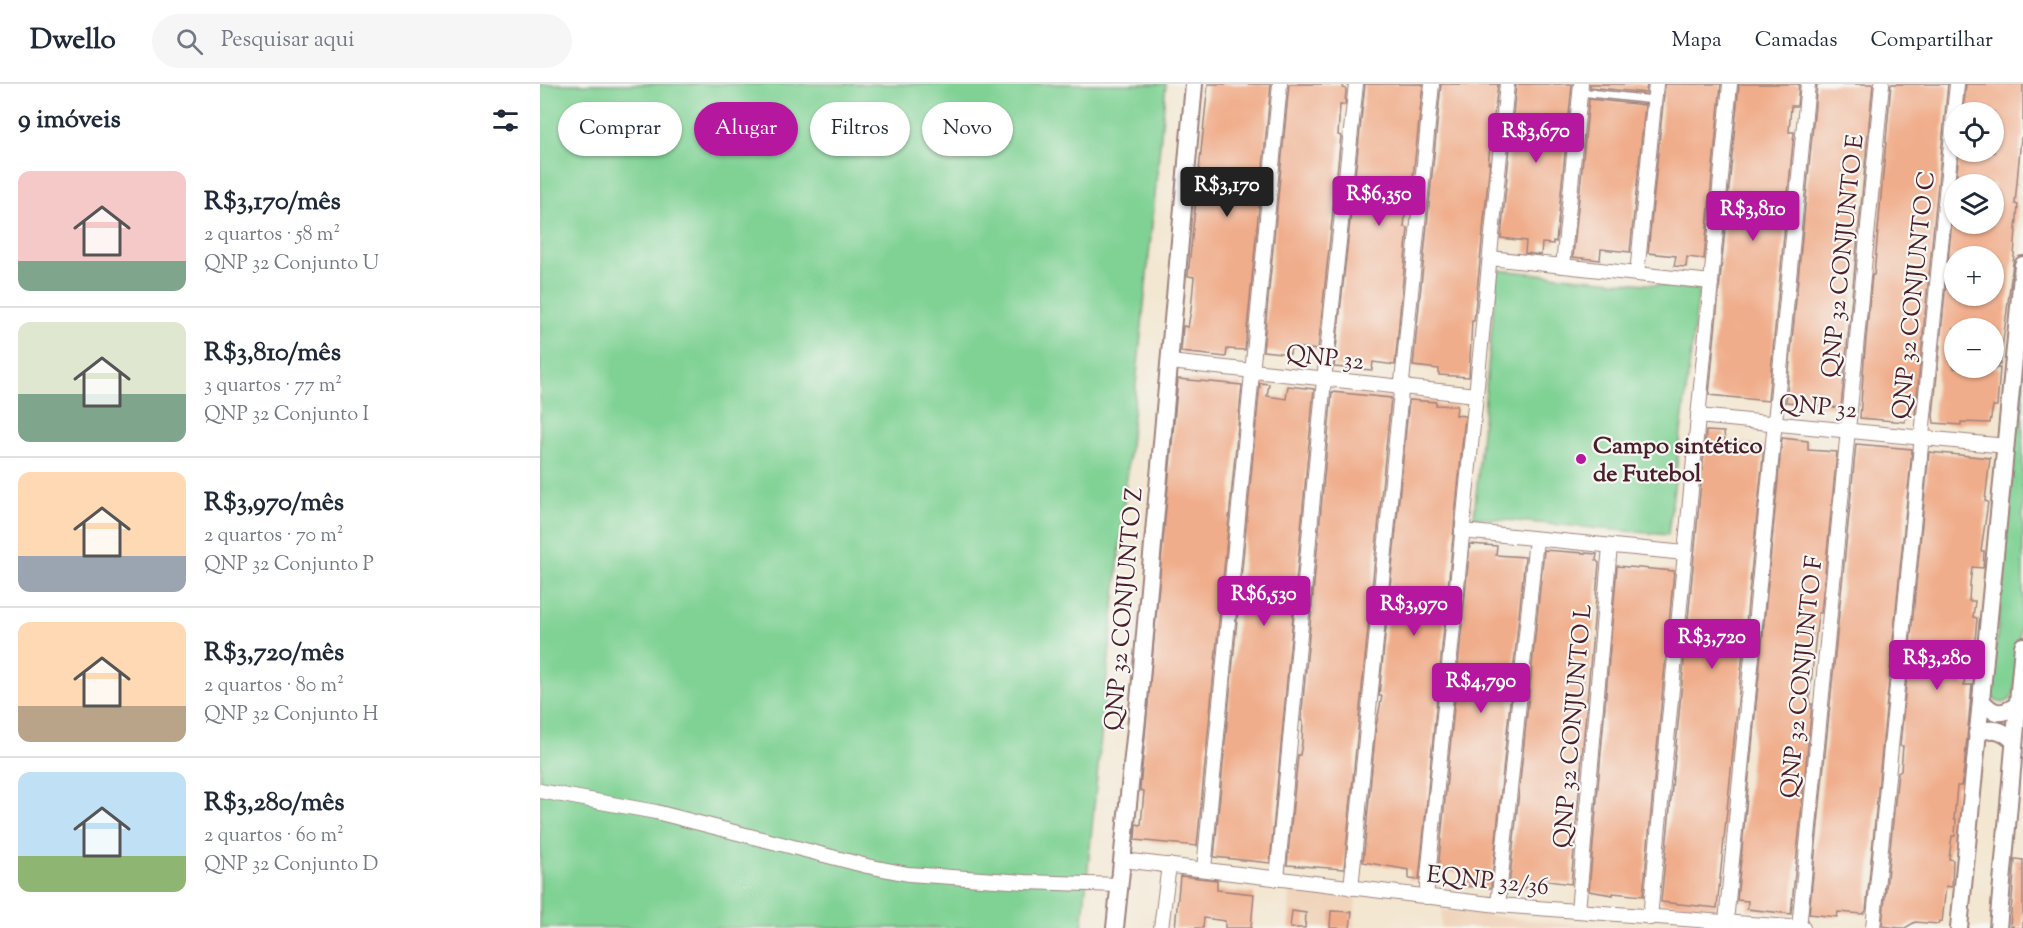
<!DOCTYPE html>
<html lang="pt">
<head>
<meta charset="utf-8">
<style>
	:root { --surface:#fff; --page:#f6f6f7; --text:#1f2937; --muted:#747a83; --line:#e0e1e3; --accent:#b5179e }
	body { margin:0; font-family:"Sorts Mill Goudy",serif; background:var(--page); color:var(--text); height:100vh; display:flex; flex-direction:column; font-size:22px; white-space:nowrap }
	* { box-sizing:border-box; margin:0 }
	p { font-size:20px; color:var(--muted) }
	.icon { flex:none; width:33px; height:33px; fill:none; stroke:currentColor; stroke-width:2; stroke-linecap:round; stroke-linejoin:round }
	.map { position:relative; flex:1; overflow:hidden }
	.sheet { display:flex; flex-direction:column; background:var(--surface); width:540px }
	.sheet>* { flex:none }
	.banner { position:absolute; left:18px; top:18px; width:570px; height:54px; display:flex; gap:12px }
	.controls { position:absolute; left:1404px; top:18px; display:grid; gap:12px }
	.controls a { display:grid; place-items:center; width:60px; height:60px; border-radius:50%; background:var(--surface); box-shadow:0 2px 4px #0004; font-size:30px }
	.price { position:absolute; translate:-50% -51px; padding:0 14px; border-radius:6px; background:var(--accent); color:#fff; font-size:20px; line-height:39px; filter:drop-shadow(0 2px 3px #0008) }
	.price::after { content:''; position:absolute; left:50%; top:36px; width:18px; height:14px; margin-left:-9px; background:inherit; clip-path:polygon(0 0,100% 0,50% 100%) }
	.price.active { background:#222; color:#fff }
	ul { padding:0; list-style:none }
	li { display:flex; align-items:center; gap:18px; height:150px; padding:0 18px }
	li+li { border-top:2px solid var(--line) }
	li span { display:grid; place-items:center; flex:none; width:168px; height:120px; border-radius:12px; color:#555 }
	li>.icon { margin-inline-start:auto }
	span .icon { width:72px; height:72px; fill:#fffc; stroke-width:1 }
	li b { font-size:26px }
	h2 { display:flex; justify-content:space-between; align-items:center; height:72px; padding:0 18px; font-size:26px }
	.tag { padding:0 21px; border-radius:27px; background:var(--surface); box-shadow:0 2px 4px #0004; font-size:21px; line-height:54px }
	.tag.active { background:var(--accent); color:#fff }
	header { display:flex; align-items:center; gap:36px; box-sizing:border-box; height:84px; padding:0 30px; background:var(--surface); border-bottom:2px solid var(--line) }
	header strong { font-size:28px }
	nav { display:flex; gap:33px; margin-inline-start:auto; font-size:21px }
	.search { width:420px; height:54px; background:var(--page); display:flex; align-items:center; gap:15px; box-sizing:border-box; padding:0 21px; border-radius:33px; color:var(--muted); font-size:22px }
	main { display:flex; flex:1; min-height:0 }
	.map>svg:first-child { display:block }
</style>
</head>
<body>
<header>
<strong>Dwello</strong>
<div class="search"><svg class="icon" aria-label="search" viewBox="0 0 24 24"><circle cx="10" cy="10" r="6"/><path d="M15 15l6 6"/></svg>Pesquisar aqui</div>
<nav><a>Mapa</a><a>Camadas</a><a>Compartilhar</a></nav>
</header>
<main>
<section class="sheet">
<h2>9 imóveis<svg class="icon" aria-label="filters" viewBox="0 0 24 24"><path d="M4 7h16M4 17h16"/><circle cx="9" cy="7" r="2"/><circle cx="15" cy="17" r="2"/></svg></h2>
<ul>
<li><span style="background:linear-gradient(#f6c9c9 75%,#7fa58c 0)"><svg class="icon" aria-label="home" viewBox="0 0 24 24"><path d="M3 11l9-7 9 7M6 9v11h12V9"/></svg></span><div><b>R$3,170/mês</b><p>2 quartos · 58 m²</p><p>QNP 32 Conjunto U</p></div></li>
<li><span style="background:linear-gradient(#dfe7d0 60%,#7fa58c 0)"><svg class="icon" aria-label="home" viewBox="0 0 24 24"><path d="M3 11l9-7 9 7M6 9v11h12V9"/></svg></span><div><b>R$3,810/mês</b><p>3 quartos · 77 m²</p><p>QNP 32 Conjunto I</p></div></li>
<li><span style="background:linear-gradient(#ffd9b3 70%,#9aa5b1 0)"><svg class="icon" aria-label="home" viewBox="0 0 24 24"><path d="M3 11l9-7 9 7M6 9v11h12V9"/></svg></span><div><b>R$3,970/mês</b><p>2 quartos · 70 m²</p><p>QNP 32 Conjunto P</p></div></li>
<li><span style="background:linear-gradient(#ffd9b3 70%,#b9a48a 0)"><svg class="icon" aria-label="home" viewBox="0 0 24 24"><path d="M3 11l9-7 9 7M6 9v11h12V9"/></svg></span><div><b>R$3,720/mês</b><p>2 quartos · 80 m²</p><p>QNP 32 Conjunto H</p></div></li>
<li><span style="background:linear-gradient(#bfe0f5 70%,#8fb573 0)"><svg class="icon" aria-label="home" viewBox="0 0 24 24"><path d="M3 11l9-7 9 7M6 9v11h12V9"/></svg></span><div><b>R$3,280/mês</b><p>2 quartos · 60 m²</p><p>QNP 32 Conjunto D</p></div></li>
</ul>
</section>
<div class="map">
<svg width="1483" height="844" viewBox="0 0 1483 844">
	<rect width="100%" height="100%" fill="#f6f6f2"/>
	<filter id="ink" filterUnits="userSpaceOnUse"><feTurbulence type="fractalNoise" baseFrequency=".0167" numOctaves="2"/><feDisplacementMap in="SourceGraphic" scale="12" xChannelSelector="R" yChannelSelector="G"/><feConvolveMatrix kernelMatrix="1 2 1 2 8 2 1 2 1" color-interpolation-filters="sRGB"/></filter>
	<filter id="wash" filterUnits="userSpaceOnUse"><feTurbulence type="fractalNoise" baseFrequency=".008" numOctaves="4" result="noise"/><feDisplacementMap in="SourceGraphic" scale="24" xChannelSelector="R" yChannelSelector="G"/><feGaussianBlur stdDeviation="1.35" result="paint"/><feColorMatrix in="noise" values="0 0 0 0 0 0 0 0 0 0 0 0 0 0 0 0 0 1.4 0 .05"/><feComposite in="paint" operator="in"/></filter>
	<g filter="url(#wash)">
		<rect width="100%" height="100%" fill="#f3e7d2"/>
		<g fill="#f0d5bc">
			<path d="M750 808 816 814 814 844H748Z"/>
			<path d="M902 826 1059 844H901Z"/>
		</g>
		<g fill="#80d294" stroke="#657860" stroke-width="1.5">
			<path d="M0 0H626L542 844H0Z"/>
			<path d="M957 186 1159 205 1128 451 934 433Z"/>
			<path d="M1483 251V514L1474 609 1470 616 1463 619 1456 617 1451 611 1463 489 1460 472Z"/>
		</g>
		<g id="blocks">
			<g fill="#f0ad8b" fill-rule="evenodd">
				<path d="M668 0H731L705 266 687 265 686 273 641 268 643 242 648 243 651 226 654 193 648 192Z"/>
				<path d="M749 0H803V4L806 5 805 21H800L798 51 801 52 778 266 751 263 750 270 723 267Z"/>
				<path d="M825 0H883L871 112 867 113 864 143 868 144 855 281 833 278 832 286 794 283Z"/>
				<path d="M901 0H958L948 80 950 77 934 237H932L929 293 899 291V285L873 282Z"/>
				<path d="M976 0H1032L1016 158 1013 157V160L1002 159 1001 171 985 169 986 157 961 154Z"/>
				<path d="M1050 0H1107L1106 9 1050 3Z"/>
				<path d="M1125 0H1181L1164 175 1147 173 1146 183 1134 182 1136 172 1108 169Z"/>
				<path d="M1199 0H1259L1257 22H1251L1249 48H1254L1228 317 1169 311Z"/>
				<path d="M1277 0H1333L1301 324 1246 318Z"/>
				<path d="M1351 0H1408L1375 331 1365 330V338L1320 334 1324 276 1332 191H1334Z"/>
				<path d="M1426 0H1483V54H1481L1475 120 1478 121 1474 171 1460 281H1454V244H1414V284H1460L1457 322H1453L1450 339 1421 338V341L1394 339 1393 332 1414 116V140H1454V100H1416L1419 68H1454V28H1423ZM1414 172H1454V212H1414Z"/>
				<path d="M1049 15 1105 21 1090 168 1061 165 1060 176 1033 173Z"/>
				<path d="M638 295 702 301 657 762 595 756 596 740 601 741 604 707 600 706Z"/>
				<path d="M720 299 729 300 727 312 746 315 748 302 774 305 730 779 674 773Z"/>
				<path d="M792 308 851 314 804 785 747 781 758 671H760L762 659 763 637H761Z"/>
				<path d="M869 316 896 318V321L917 322 916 331 925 332 879 796 869 795V786L823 778 836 642 842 612H839Z"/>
				<path d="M1166 347 1184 348 1185 357 1224 362 1177 824 1121 818Z"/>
				<path d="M1242 354 1268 357V366L1297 368 1281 529H1278L1269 620H1272L1251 830 1207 825 1208 817 1197 816Z"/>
				<path d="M1316 360 1372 365 1326 827 1323 830 1298 828 1297 833 1269 830Z"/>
				<path d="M1389 368 1450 374 1445 417 1448 418 1441 467H1444L1443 484 1432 483 1430 500 1429 517H1435L1433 533 1437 534 1434 568 1427 567 1424 601H1432L1424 685 1421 702H1417L1414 735H1416L1415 752H1412L1409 775 1413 776 1412 803 1406 802 1402 838 1399 837 1398 840 1375 838 1365 844H1360L1342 842 1358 688 1361 686 1363 662H1360Z"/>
				<path d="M930 460 957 462 956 471 985 473 951 804 924 802 926 789 898 786Z"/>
				<path d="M1004 466 1057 470 1056 476 1059 479 1031 800 1000 796 999 805 969 803Z"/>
				<path d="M1077 482 1134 487 1103 812 1073 809V811L1049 807Z"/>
				<path d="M1475 775 1483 776V844H1473V842H1470Z"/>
				<path d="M640 792 677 796V806L714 810 711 844H685V837L664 834 663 844H635Z"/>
				<path d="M752 827 766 829 765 844H750Z"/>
				<path d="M791 827 812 828 810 844H790Z"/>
			</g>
		</g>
	</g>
	<g filter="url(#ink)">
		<use href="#blocks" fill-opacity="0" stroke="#9e837e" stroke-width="1.5"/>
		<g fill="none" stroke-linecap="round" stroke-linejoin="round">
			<defs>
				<path id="service" d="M1040 8 1114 16"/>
				<g id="minor">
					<path d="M950 174 1171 198"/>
					<path d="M1023 182 1041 0"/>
					<path d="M1097 190 1116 0"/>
					<path d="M630 278 936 311"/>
					<path d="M1158 332 1466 362"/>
					<path d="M922 447 1145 469"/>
					<path d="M0 707 116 728 327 782 368 790 485 798 580 801"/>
					<path d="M583 776 958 821 1263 844"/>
					<path d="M664 785 740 0"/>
					<path d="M737 795 784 296 816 0"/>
					<path d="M811 804 892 0"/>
					<path d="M886 813 967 0"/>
					<path d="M958 821 996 455"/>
					<path d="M1038 827 1070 462"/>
					<path d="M1110 834 1190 0"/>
					<path d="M1186 838 1268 0"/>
					<path d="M621 844 629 781"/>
					<path d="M1259 844 1342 0"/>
					<path d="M1333 844 1417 0"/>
				</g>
				<g id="tertiary">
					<path d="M1441 616C1453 631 1462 632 1477 621"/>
					<path d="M1437 649C1452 643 1462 645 1473 656"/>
					<path d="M575 844 600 606 654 0"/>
					<path d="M1419 844 1483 181"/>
					<path d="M1458 844 1483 562"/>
				</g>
			</defs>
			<use href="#service" stroke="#9e837e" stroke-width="10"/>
			<use href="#minor" stroke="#9e837e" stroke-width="16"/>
			<use href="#tertiary" stroke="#9e837e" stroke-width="20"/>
			<use href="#service" stroke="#fff" stroke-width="7"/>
			<use href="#minor" stroke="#fff" stroke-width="14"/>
			<use href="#tertiary" stroke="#fff" stroke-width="16"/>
		</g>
	</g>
	<circle fill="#b5179e" stroke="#f6f6f2" stroke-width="2" cx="1041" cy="375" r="6"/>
	<g text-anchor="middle" stroke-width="4.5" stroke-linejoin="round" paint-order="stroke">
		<g font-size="24" fill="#4a1f2b" stroke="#f6f6f2">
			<text transform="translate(1302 172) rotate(-84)" y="8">QNP 32 CONJUNTO E</text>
			<text transform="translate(1373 211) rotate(-84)" y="8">QNP 32 CONJUNTO C</text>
			<text transform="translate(785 273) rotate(6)" y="8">QNP 32</text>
			<text transform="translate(1278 322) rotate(5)" y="8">QNP 32</text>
			<text transform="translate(583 525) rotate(-85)" y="8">QNP 32 CONJUNTO Z</text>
			<text transform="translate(1261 593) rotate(-84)" y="8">QNP 32 CONJUNTO F</text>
			<text transform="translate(1032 642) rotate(-85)" y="8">QNP 32 CONJUNTO L</text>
			<text transform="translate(948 796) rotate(6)" y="8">EQNP 32/36</text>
		</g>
		<g font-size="24" font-weight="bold" fill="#4a1f2b" stroke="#f6f6f2" text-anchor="start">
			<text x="1053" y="369">Campo sintético<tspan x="1053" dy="28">de Futebol</tspan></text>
		</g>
	</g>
</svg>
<div class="controls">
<a><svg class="icon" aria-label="locate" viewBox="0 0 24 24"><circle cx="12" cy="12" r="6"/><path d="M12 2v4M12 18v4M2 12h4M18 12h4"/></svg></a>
<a><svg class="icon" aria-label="layers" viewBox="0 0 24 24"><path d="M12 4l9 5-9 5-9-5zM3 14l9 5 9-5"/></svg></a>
<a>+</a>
<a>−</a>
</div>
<b class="price" style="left:996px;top:80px">R$3,670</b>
<b class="price active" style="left:687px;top:134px">R$3,170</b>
<b class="price" style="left:839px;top:143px">R$6,350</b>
<b class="price" style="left:1213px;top:158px">R$3,810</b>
<b class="price" style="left:724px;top:543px">R$6,530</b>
<b class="price" style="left:874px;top:553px">R$3,970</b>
<b class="price" style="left:1172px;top:586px">R$3,720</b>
<b class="price" style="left:1397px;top:607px">R$3,280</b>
<b class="price" style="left:941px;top:630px">R$4,790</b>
<div class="banner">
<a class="tag">Comprar</a>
<a class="tag active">Alugar</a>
<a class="tag">Filtros</a>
<a class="tag">Novo</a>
</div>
</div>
</main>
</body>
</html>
